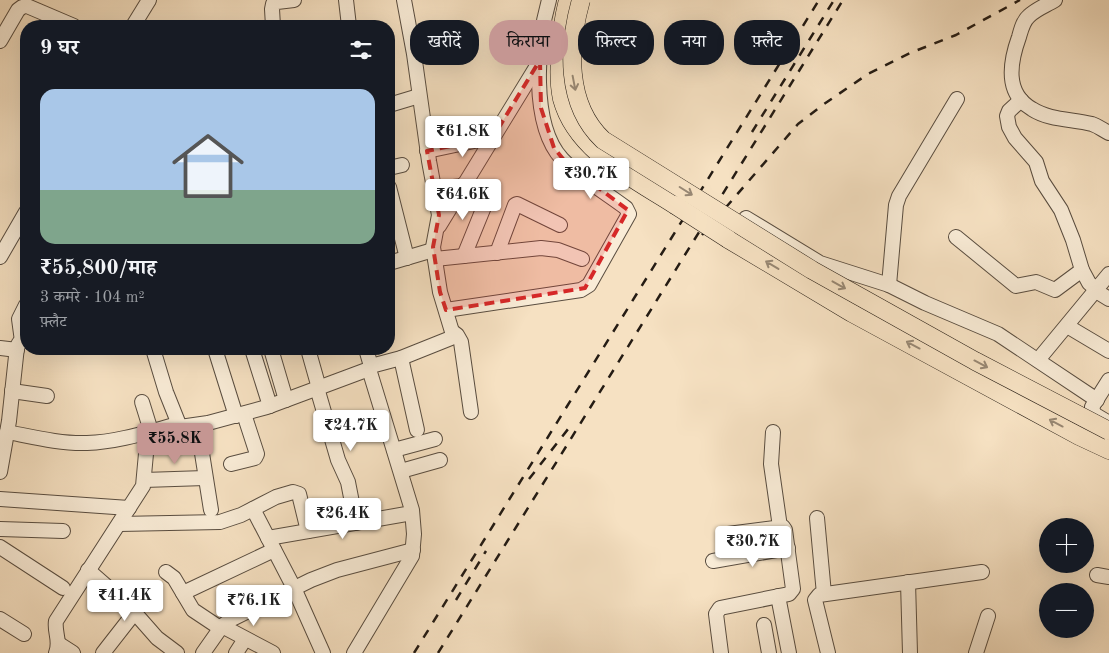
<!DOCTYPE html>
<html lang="hi">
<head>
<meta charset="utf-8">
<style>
	:root { --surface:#171b24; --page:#20242c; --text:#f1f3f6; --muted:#9ea1a6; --line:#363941; --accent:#c59692 }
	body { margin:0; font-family:"Old Standard TT","Noto Serif Devanagari",serif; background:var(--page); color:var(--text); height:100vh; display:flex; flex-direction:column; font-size:19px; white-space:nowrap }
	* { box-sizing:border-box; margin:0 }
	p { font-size:16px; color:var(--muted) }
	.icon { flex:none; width:28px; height:28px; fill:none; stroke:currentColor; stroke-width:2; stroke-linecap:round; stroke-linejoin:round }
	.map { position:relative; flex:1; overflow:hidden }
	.details { position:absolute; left:20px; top:20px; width:375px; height:335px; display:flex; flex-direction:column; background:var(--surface); border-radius:20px; box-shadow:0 5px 20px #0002 }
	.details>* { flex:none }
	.top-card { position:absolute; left:410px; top:20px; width:475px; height:45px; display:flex; gap:10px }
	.buttons { position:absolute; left:1039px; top:518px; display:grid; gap:10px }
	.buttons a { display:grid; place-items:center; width:55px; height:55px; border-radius:50%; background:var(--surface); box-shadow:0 5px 20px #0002; font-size:25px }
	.price { position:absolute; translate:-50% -42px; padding:0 11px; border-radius:5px; background:#fff; color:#222; font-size:16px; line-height:32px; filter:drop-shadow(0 1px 2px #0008) }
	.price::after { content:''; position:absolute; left:50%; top:30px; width:15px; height:11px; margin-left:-8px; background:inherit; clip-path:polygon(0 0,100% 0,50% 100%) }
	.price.on { background:var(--accent); color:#111 }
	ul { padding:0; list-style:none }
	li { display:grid; align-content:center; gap:10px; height:265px; padding:0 20px }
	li+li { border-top:1px solid var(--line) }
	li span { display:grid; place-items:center; height:155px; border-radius:15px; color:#555 }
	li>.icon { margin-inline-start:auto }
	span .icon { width:90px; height:90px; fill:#fffc; stroke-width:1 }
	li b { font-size:21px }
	h2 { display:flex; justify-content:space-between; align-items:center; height:60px; padding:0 20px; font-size:21px }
	.tag { padding:0 18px; border-radius:20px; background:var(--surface); box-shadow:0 5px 20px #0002; font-size:18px; line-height:45px }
	.tag.on { background:var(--accent); color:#111 }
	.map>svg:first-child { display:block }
</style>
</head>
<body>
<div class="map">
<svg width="1109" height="653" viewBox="0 0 1109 653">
	<rect width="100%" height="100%" fill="#f6e1c2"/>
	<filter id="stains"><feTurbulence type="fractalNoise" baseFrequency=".004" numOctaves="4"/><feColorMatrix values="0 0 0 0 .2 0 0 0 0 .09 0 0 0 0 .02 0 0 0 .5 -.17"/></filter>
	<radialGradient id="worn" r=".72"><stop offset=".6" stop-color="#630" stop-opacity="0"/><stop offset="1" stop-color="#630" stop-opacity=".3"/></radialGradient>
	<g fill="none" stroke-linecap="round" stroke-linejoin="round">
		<defs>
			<g id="minor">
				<path d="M346 0 349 26"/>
				<path d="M1055 0C1047 5 1036 9 1029 16 1023 21 1021 30 1019 37 1010 62 1004 93 1032 109 1049 120 1072 119 1092 124 1098 126 1103 130 1109 133"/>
				<path d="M133 26 149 0"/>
				<path d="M273 26 272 9 273 4 277 2 294 0"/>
				<path d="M0 41 18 10 22 7 27 6 74 26"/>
				<path d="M1021 100 1009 111 1007 116 1009 127 1015 138 1036 162 1042 181 1061 210 1073 240 1082 270 1089 283 1097 290"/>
				<path d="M389 105 419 96"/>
				<path d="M427 151 493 137"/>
				<path d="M389 168 402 165"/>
				<path d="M389 187 407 258"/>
				<path d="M434 189 463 186"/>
				<path d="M746 218 820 263 889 285 925 303 998 334 1097 400"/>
				<path d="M439 226 540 61"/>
				<path d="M956 237 1016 286 1036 282 1055 290 1082 270"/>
				<path d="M497 253 515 205 517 204 560 225"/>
				<path d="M464 256 488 197 485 192 464 184"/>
				<path d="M0 257 26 212"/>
				<path d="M435 259 541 248 558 250 582 259"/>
				<path d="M389 263 433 250"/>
				<path d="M889 285 896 205 899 196 957 99"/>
				<path d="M1096 291 1109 299"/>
				<path d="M446 310 581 290 589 285 629 214 626 208C606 193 578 176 562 159 530 124 537 42 549 0"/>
				<path d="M1067 326 1109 351"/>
				<path d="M453 332 457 335 461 342 471 412"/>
				<path d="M22 341 19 319 26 305"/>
				<path d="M0 348 17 350"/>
				<path d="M153 349 166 392 180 427 208 423 267 407 369 369"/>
				<path d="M215 349 236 416"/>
				<path d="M252 349 270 406"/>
				<path d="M271 349 286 400"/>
				<path d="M308 349 319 388"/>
				<path d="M366 349 371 366"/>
				<path d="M401 358 417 430"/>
				<path d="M1038 360 1109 274"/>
				<path d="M1109 380 1092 407 1094 414 1109 423"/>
				<path d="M317 388 338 460 348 482 356 523"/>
				<path d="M12 391 47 396"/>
				<path d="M142 402 151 431"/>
				<path d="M7 432C33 437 61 444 87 443 118 442 148 432 178 424"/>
				<path d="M773 432 771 464 780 527"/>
				<path d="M201 447 211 510"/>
				<path d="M394 450 435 439"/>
				<path d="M231 464 255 458 257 454 244 414"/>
				<path d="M401 471 440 460"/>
				<path d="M0 472 9 421 17 347 19 343 26 340"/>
				<path d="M144 480 205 478"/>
				<path d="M0 499 129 508"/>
				<path d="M253 509 294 588 323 653"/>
				<path d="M817 518 824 594"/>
				<path d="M119 524 220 522 241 515 276 497 293 492 299 494 308 531"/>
				<path d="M0 529 63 531"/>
				<path d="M268 538 412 513"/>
				<path d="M0 547 63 588"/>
				<path d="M713 561 788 548"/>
				<path d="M88 570 128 605 157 638 177 653"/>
				<path d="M166 572 174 578 193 610 220 628"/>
				<path d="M1097 575 1109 577"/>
				<path d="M908 582 910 653"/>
				<path d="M183 593 274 550"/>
				<path d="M778 596 789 653"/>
				<path d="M0 619 24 634"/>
				<path d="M764 625 769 653"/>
				<path d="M222 626 273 653"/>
				<path d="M59 644 73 653"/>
				<path d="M56 653C61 641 54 632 56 621L143 486 148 432"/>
				<path d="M103 653 135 612"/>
				<path d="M203 653 222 626 230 620 311 580 337 570 413 550"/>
				<path d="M236 653 245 639"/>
				<path d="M354 653 412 556 414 534 412 510 369 369 371 366 401 358 451 338 453 335 440 292 433 247 439 215 429 161 414 54 404 0"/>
				<path d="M721 653 716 614 720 608 789 594 793 589 785 530 783 527 728 534"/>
				<path d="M828 653 815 600 819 595 982 572"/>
				<path d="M976 653 988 616"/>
			</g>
			<g id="major">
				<path d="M568 0C563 19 561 37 560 57 559 71 559 85 562 99 576 151 633 178 675 205"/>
				<path d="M728 239 852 313 1079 436 1109 450"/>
			</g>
		</defs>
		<use href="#minor" stroke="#594d40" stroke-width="16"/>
		<use href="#major" stroke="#251c14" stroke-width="19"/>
		<use href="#minor" stroke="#f9ecd7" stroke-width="14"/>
		<use href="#major" stroke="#f6e1c2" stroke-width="18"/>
		<g stroke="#251c14" stroke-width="2.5" stroke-dasharray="9 9" stroke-linecap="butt">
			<path d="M752 132 834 0"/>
			<path d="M702 235 798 124 824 104 868 74 910 53 956 35 1020 0"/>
			<path d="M529 479 572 424"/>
			<path d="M456 600 486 551"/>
			<path d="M414 653 819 0"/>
			<path d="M438 653 843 0"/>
		</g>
		<defs>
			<g id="major-bridge">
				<path d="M581 0C568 46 565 104 603 140L812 270 975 361 1109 431"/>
				<path d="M675 205 728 239"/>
			</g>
		</defs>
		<use href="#major-bridge" stroke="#251c14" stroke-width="19" stroke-linecap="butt"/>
		<use href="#major-bridge" stroke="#f6e1c2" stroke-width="18"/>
	</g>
	<defs><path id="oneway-shaft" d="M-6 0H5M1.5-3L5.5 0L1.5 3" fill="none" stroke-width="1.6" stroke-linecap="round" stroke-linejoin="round" transform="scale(1.25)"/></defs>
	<g stroke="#988874">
		<use href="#oneway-shaft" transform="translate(574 83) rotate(79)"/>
		<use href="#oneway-shaft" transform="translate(686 191) rotate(32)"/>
		<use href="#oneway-shaft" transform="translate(772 265) rotate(-149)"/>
		<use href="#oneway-shaft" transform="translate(839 285) rotate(29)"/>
		<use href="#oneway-shaft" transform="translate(913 345) rotate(-152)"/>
		<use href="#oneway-shaft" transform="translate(981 364) rotate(28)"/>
		<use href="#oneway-shaft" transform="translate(1056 423) rotate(-152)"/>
	</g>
	<path fill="#d62828" fill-opacity="0.2" stroke="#d62828" stroke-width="4" stroke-dasharray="10 6" stroke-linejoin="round" d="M540 60 541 108 554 148 568 165 628 210 585 288 446 310 440 292 433 247 439 215 427 151 493 137Z"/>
	<rect width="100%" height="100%" filter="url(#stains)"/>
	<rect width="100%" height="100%" fill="url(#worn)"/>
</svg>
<div class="buttons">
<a>+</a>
<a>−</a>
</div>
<b class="price" style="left:463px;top:158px">₹61.8K</b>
<b class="price" style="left:591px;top:200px">₹30.7K</b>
<b class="price" style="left:463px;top:221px">₹64.6K</b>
<b class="price" style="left:351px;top:452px">₹24.7K</b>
<b class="price on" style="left:175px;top:465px">₹55.8K</b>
<b class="price" style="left:343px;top:540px">₹26.4K</b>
<b class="price" style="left:753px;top:568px">₹30.7K</b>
<b class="price" style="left:125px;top:622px">₹41.4K</b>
<b class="price" style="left:254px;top:627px">₹76.1K</b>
<div class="top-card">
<a class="tag">खरीदें</a>
<a class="tag on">किराया</a>
<a class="tag">फ़िल्टर</a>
<a class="tag">नया</a>
<a class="tag">फ़्लैट</a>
</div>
<section class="details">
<h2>9 घर<svg class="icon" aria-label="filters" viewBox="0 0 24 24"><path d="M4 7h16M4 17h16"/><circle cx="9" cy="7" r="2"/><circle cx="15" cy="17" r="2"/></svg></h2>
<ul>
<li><span style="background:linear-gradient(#a9c7e8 65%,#7fa58c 0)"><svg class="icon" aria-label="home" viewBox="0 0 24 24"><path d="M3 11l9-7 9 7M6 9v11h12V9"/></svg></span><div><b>₹55,800/माह</b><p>3 कमरे · 104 m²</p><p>फ़्लैट</p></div></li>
</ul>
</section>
</div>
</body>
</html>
